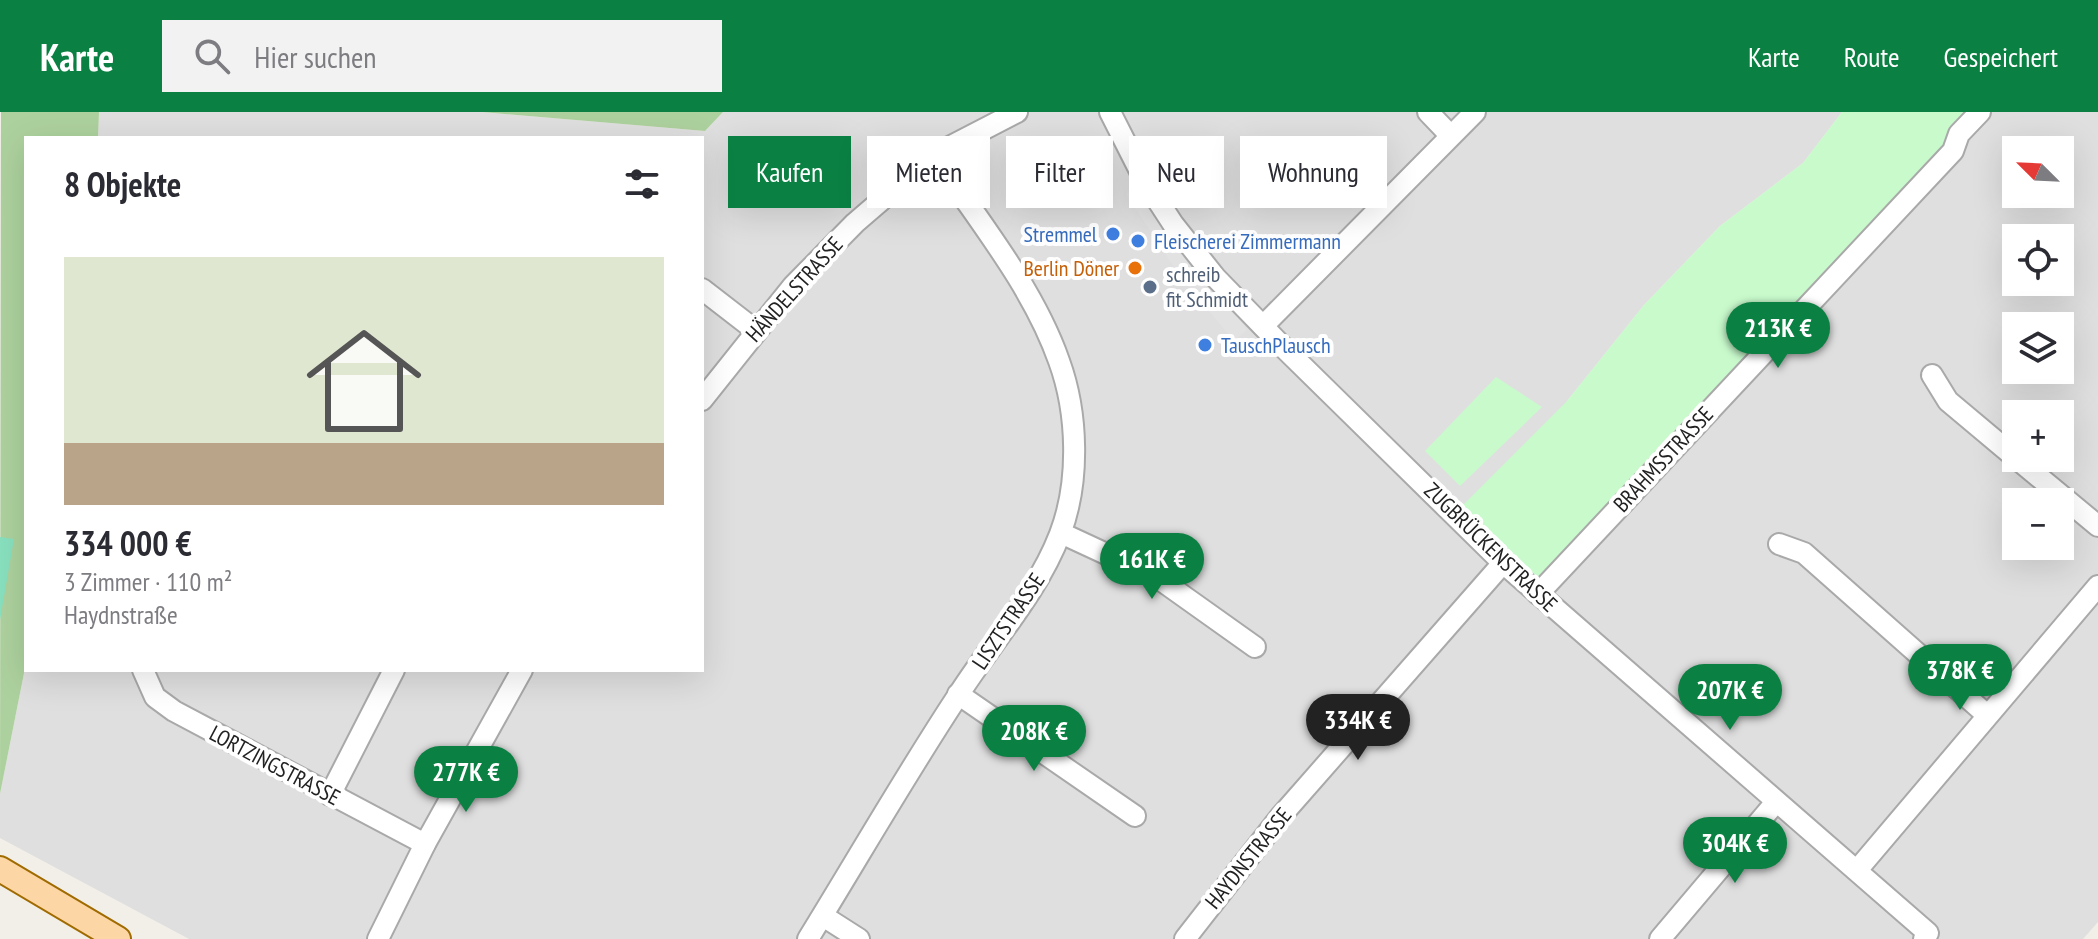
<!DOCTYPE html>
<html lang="de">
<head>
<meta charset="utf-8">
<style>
	:root { --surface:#fff; --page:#f2f2f3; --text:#2b2b33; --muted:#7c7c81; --accent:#0b8043 }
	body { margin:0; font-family:"PT Sans Narrow",sans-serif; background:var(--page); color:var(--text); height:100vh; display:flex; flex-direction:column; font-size:30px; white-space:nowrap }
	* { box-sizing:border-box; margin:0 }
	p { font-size:26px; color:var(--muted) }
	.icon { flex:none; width:44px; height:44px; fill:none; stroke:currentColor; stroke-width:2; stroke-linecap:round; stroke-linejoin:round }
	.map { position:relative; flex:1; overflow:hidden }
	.details { position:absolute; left:24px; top:24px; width:680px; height:536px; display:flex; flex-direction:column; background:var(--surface); border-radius:0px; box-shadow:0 8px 32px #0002 }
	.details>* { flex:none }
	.banner { position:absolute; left:728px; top:24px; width:760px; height:72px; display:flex; gap:16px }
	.needle { width:52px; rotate:294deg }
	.fabs { position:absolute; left:2002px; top:24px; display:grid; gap:16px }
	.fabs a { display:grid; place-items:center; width:72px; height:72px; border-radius:0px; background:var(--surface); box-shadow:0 8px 32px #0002; font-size:40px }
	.price { position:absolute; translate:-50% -68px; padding:0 18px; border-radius:28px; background:var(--accent); color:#fff; font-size:26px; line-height:52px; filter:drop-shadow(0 2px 4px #0008) }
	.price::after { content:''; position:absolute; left:50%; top:48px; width:24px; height:18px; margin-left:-12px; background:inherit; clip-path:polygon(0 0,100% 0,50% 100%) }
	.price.selected { background:#222; color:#fff }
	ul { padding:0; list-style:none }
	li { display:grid; align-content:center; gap:16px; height:424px; padding:0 40px }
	li span { display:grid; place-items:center; height:248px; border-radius:0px; color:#555 }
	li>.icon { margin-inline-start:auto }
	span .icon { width:144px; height:144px; fill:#fffc; stroke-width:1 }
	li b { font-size:34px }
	h2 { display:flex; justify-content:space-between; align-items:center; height:96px; padding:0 40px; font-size:34px }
	.chip { padding:0 28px; border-radius:0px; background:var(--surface); box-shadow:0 8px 32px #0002; font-size:28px; line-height:72px }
	.chip.selected { background:var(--accent); color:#fff }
	header { display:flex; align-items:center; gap:48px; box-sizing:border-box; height:112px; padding:0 40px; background:var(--accent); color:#fff }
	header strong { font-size:38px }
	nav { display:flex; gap:44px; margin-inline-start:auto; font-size:28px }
	.search { width:560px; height:72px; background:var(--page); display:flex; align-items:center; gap:20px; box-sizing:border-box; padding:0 28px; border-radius:0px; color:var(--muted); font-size:30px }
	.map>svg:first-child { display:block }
</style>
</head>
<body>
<header>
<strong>Karte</strong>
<div class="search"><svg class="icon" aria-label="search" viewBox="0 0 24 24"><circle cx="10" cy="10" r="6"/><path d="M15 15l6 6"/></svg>Hier suchen</div>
<nav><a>Karte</a><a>Route</a><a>Gespeichert</a></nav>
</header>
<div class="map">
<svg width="2098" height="827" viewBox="0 0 2098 827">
	<rect width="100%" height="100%" fill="#f2efe9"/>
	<path fill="#e0dfdf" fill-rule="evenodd" d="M99 0H482L705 19 723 0H1842L1803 51 1720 114 1644 193 1567 289 1980 0H2098V810L2083 827H189L0 726V682L26 551V558H702V26H98ZM2016 38H2060V82H2016ZM2016 126H2060V170H2016ZM2016 214H2060V258H2016ZM2016 302H2060V346H2016ZM2016 390H2060V434H2016Z"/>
	<g fill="#add19e">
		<path d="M1 0H99L98 26H26V551L0 682Z"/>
		<path d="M482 0H723L705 19Z"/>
	</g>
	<g fill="#c8facc">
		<path d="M1842 0H1980L1538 482 1455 401 1567 289 1644 193 1720 114 1803 51Z"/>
		<path d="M1496 265 1542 295 1460 374 1425 339Z"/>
	</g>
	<path fill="#88e0be" d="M0 425 14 427 0 508Z"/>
	<path fill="#e2e2e2" d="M1140 74 1247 218 1234 229 1181 166 1126 82Z"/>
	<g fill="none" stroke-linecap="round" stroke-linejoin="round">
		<defs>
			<g id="minor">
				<path d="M1110 0 1145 69 1173 112 1215 165 1281 233 1503 451 1928 821 1924 827"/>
				<path d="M1428 0 1450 23"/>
				<path d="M702 177 755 218"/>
				<path d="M1263 214 1475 0"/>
				<path d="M1932 263 1948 289 2016 346"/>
				<path d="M702 288 793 174 855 111 934 43 1017 0"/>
				<path d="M2016 346 2098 414"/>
				<path d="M1061 421 1158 466 1255 535"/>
				<path d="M1779 432 1804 441 1987 603"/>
				<path d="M1538 482 1953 39 1959 22 1980 0"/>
				<path d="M143 558 155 585 174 599 425 732"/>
				<path d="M958 582 1135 704"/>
				<path d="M330 683 394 558"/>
				<path d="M1858 757 2098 474"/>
				<path d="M823 804 859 827"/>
				<path d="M378 827 425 732 522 558"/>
				<path d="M808 827C858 746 905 664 957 585 991 531 1037 482 1060 422 1080 370 1078 301 1059 249 1033 175 978 108 934 43"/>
				<path d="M1185 827 1281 704 1503 451"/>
				<path d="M1660 827 1776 690"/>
			</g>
			<path id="major" d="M0 757 118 827"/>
		</defs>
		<use href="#minor" stroke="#a9a9a9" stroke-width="24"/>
		<use href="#major" stroke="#a06b00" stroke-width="28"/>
		<use href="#minor" stroke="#fff" stroke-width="20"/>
		<use href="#major" stroke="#fcd6a4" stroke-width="24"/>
	</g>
	<g fill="#3f7fe0" stroke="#fff" stroke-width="3">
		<circle cx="1113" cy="122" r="8"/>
		<circle cx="1138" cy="129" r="8"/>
		<circle cx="1205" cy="233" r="8"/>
	</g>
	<circle fill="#e8710a" stroke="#fff" stroke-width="3" cx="1135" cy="156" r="8"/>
	<circle fill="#5c6f8a" stroke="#fff" stroke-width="3" cx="1150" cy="175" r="8"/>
	<g text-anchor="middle" stroke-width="8" stroke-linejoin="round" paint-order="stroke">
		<g font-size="22" fill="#366cbe" stroke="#fff" text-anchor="start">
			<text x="1097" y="130" text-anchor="end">Stremmel</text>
			<text x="1154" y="137">Fleischerei Zimmermann</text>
			<text x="1221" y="241">TauschPlausch</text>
		</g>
		<g font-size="22" fill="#c56008" stroke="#fff" text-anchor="end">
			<text x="1119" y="164">Berlin Döner</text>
		</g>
		<g font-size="22" fill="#4e5e75" stroke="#fff" text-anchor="start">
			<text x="1166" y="170">schreib<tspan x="1166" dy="25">fit Schmidt</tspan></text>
		</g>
		<g font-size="22" fill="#222" stroke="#fff">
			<text transform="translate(794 177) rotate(-48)" y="8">HÄNDELSTRASSE</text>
			<text transform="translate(1663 347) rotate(-47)" y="8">BRAHMSSTRASSE</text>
			<text transform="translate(1491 435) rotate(44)" y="8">ZUGBRÜCKENSTRASSE</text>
			<text transform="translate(1008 509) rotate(-56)" y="8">LISZTSTRASSE</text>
			<text transform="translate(275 653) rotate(28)" y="8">LORTZINGSTRASSE</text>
			<text transform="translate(1248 746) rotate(-51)" y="8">HAYDNSTRASSE</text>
		</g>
	</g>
</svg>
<div class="fabs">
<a><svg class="needle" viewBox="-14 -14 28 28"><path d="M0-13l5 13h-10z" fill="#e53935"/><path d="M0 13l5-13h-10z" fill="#7c7c81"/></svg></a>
<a><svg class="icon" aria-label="locate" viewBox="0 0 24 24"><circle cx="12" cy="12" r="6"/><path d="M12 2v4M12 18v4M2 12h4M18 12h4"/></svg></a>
<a><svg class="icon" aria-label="layers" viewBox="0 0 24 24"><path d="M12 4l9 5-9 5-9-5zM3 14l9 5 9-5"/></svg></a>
<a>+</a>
<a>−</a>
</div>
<b class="price" style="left:1778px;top:258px">213K €</b>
<b class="price" style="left:1152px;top:489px">161K €</b>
<b class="price" style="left:1960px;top:600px">378K €</b>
<b class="price" style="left:1730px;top:620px">207K €</b>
<b class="price selected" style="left:1358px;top:650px">334K €</b>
<b class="price" style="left:1034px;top:661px">208K €</b>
<b class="price" style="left:466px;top:702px">277K €</b>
<b class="price" style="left:1735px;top:773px">304K €</b>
<div class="banner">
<a class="chip selected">Kaufen</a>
<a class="chip">Mieten</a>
<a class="chip">Filter</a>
<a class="chip">Neu</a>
<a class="chip">Wohnung</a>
</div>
<section class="details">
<h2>8 Objekte<svg class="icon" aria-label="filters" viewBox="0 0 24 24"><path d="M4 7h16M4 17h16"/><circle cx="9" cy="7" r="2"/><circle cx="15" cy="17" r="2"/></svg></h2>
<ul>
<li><span style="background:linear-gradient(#dfe7d0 75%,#b9a48a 0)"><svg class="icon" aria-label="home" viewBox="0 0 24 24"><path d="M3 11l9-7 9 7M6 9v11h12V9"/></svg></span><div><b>334 000 €</b><p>3 Zimmer · 110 m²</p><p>Haydnstraße</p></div></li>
</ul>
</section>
</div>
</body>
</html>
